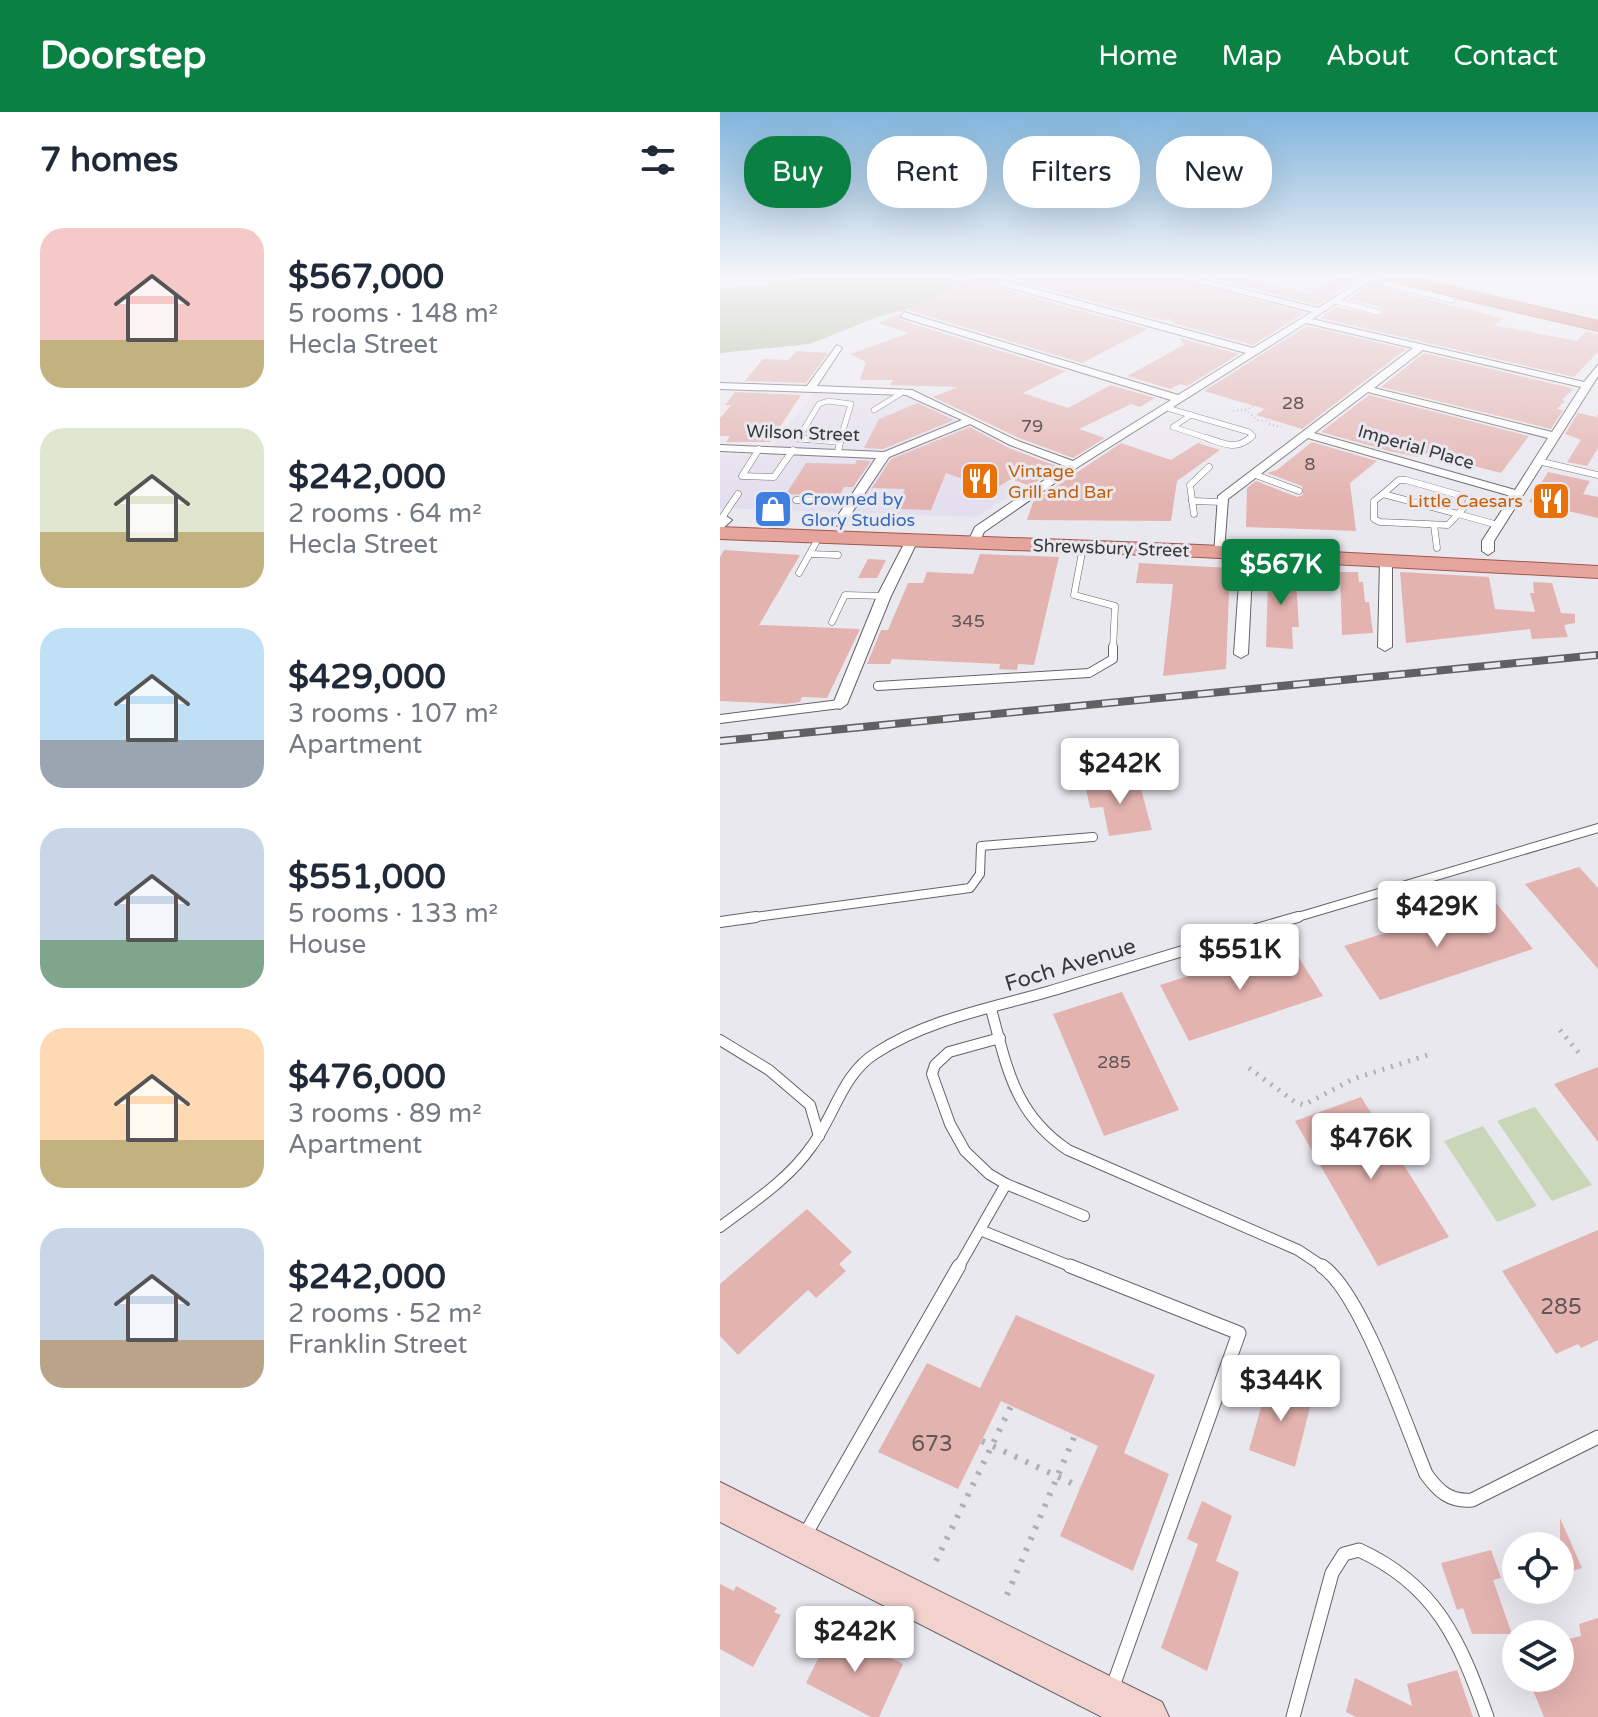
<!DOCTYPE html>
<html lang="en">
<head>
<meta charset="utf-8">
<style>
	:root { --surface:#fff; --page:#f2f2f3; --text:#1f2937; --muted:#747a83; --accent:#0b8043 }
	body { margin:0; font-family:"Varela Round",sans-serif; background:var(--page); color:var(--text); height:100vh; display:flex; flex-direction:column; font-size:30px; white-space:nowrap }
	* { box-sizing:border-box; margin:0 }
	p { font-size:26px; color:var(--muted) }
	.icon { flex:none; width:44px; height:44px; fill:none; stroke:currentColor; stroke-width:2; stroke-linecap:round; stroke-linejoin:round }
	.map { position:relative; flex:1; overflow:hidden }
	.details { display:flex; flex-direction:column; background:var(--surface); width:720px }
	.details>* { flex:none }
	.banner { position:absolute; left:24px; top:24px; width:734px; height:72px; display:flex; gap:16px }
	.tools { position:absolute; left:782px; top:1420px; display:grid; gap:16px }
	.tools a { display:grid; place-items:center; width:72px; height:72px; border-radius:50%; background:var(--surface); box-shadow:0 8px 32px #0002; font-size:40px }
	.price { position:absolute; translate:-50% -68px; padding:0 18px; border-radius:8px; background:#fff; color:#222; font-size:26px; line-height:52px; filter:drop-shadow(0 2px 4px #0008) }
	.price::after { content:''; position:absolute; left:50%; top:48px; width:24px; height:18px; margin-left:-12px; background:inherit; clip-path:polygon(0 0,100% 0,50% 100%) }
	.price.current { background:var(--accent); color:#fff }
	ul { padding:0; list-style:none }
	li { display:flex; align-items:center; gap:24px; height:200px; padding:0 40px }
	li span { display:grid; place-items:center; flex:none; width:224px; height:160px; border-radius:24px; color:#555 }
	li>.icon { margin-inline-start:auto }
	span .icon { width:96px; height:96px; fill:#fffc; stroke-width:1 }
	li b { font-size:34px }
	h2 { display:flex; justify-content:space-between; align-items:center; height:96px; padding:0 40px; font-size:34px }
	.chip { padding:0 28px; border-radius:32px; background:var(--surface); box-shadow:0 8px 32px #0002; font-size:28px; line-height:72px }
	.chip.current { background:var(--accent); color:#fff }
	header { display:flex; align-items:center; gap:48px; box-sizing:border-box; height:112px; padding:0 40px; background:var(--accent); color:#fff }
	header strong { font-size:38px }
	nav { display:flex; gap:44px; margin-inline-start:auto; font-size:28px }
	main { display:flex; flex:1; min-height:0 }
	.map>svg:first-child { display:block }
</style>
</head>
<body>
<header>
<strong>Doorstep</strong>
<nav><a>Home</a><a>Map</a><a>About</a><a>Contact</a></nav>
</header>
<main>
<section class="details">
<h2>7 homes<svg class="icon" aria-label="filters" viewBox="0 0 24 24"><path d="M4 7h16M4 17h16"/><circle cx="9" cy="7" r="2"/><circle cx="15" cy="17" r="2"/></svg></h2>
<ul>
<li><span style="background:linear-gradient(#f6c9c9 70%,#c2b280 0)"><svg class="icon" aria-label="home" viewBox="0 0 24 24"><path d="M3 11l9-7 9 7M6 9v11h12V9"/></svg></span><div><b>$567,000</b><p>5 rooms · 148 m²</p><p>Hecla Street</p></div></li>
<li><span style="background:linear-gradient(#dfe7d0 65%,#c2b280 0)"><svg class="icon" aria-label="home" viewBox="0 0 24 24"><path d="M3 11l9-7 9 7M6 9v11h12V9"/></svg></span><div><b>$242,000</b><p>2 rooms · 64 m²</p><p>Hecla Street</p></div></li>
<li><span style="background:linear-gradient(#bfe0f5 70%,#9aa5b1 0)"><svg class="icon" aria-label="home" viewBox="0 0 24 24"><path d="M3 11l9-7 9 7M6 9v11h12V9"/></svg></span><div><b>$429,000</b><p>3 rooms · 107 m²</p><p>Apartment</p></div></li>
<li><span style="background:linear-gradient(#c9d6e8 70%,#7fa58c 0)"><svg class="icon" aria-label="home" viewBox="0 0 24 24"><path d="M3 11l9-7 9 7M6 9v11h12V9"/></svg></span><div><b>$551,000</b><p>5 rooms · 133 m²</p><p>House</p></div></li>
<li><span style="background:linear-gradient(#ffd9b3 70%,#c2b280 0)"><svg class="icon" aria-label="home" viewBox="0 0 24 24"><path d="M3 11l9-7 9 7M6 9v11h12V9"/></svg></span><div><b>$476,000</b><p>3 rooms · 89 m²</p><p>Apartment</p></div></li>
<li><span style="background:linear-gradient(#c9d6e8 70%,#b9a48a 0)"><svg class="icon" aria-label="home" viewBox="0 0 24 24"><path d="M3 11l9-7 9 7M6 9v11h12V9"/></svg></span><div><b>$242,000</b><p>2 rooms · 52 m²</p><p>Franklin Street</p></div></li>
</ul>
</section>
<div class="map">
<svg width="878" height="1605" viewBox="0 0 878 1605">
	<rect width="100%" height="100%" fill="#eae8ef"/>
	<path fill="#e4dfee" d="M94 281 188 286 231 305 271 330 257 359 303 376 256 405 0 396V343L45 344Z"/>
	<g fill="#c9d6b8">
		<path d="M815 995 872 1073 832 1089 777 1009Z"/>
		<path d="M763 1014 817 1094 777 1110 724 1029Z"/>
	</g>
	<path fill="#a7b892" d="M86 165H229L240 171 228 177 225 188 160 204 90 232 0 241V176L52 173Z"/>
	<g fill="#e3b3b0">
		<path d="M255 165H281L276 171 278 176 428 217 362 251 188 198Z"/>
		<path d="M284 165H454L584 201 533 233 452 211 450 206 445 209Z"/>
		<path d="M487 165H517L589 182 619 165H641L597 193Z"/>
		<path d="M659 167 664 177 783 206 774 213 857 229 866 219 878 222V240L854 265 600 206 616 195 661 204 663 199 660 195 629 187Z"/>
		<path d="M180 202V208L346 259 303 281 348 296 391 273 435 286 420 295 411 292 359 317 385 326 353 346 299 326 213 285 238 275 170 273 173 268H140L146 250 130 242 189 221 158 211Z"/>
		<path d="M587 214 686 237 582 317 536 303 545 297 484 279Z"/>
		<path d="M460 226 519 242 467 274 460 272 450 277 407 264 464 233Z"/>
		<path d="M76 239 108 241 86 271 25 269 43 247 69 248Z"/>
		<path d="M704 241 847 275 853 277 842 288 845 289 837 297 843 298 831 317 661 275Z"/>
		<path d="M15 280 81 283 50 330H6L10 324H0V306L11 293H5Z"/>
		<path d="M649 283 809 324 781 361 703 341 698 345 669 339 601 320Z"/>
		<path d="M198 291 234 308 163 337 144 336 159 307Z"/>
		<path d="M858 301 876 305 878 302V336L867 354 847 350 861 328 845 322Z"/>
		<path d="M250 315 289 336 339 355 310 374 291 367 273 378 226 361 211 398 175 397 185 377 152 376 171 347Z"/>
		<path d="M592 330 657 349 630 371 636 419 526 415 527 376 536 369 577 385 583 383 582 374 547 361 557 358Z"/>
		<path d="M401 331 451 348 478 331 500 338 457 369 451 409 307 408 313 390Z"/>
		<path d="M137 348 151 349 133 375H124L119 384 66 382 86 351 135 352Z"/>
		<path d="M828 360 870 369 863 382 878 385V406L809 390Z"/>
		<path d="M4 438 80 443 39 513 140 517 107 586 82 585 80 590 66 592 0 589V445Z"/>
		<path d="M260 442 339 445 314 553 298 552 297 558 279 557 280 552 172 547 170 552H147L161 518H168L188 471H203L207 460 253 462Z"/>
		<path d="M148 447 166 448 157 466H138Z"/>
		<path d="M419 451 510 456 506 557 443 564 453 472 416 471Z"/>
		<path d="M545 453 575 457 579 515H572L573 537 546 535 548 471H544Z"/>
		<path d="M620 460H638L639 470H643L645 490H649L653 521 622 523Z"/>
		<path d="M680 460 769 465 775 497 815 500 810 481H814L813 470 832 471 841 501 855 502V511L844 513 848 525 812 527 810 517 686 531Z"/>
		<path d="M418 666 432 718 389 724 383 695 370 696 365 672Z"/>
		<path d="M859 755 878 776V857L805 772Z"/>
		<path d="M773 787 813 837 660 888 624 834Z"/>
		<path d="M570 832 603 884 469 929 440 873Z"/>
		<path d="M402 880 459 998 384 1024 333 902Z"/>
		<path d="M878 955V1030L834 972Z"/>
		<path d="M641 985 729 1125 658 1154 575 1009Z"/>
		<path d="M87 1097 132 1140 119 1152 126 1159 96 1186 88 1178 18 1243 0 1224V1172Z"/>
		<path d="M878 1118V1228L861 1236 858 1232 836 1242 782 1159Z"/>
		<path d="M296 1203 435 1263 404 1341 449 1362 413 1459 340 1424 378 1334 281 1289 238 1377 158 1340 207 1251 260 1276Z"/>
		<path d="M549 1267 593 1283 575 1355 529 1338Z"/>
		<path d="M482 1389 512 1404 496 1449 519 1460 487 1559 441 1536 478 1432 467 1427Z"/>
		<path d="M840 1406 862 1456 840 1463Z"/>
		<path d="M771 1438 781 1466 773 1468 792 1522H752L743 1496 737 1498 721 1451Z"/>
		<path d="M0 1472 14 1479 16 1474 57 1496 54 1500 61 1503 33 1555 0 1537Z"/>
		<path d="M878 1506V1605H824L808 1566H840V1529L861 1524 859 1512Z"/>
		<path d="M113 1517 183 1552 159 1605H151L86 1571Z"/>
		<path d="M737 1558 753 1605H636L626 1600 635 1566 692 1594 687 1572Z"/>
	</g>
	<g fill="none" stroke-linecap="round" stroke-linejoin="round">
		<defs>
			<g id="lane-far4">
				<path d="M0 167 12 165"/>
				<path d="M665 172 707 182 716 176"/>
				<path d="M707 182 732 188"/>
				<path d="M615 189 658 200"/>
				<path d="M447 296 471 303"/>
				<path d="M154 298 183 280"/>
				<path d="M471 303 529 320 533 324 528 328"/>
				<path d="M471 303 453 315 493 328"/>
				<path d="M94 328 78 327 99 292 108 289 131 292 120 328"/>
			</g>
			<g id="lane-far3">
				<path d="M78 326 120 330"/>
				<path d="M487 326C504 332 516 338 530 326"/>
				<path d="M120 330V326"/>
				<path d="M39 337 22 364 54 365 73 338"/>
				<path d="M118 340 120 330"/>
				<path d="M818 349 878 363"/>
				<path d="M533 362 579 379"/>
				<path d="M663 382 738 402"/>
				<path d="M663 382 654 389V407L660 410 728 413 738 402"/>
				<path d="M663 382 679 368H686L749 386 750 389 738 402"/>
				<path d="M76 388 132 390"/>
				<path d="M472 389 502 390"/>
				<path d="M474 402 470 373 489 355"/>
				<path d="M738 402 778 413"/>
				<path d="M1 407 18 382"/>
				<path d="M714 413 717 436"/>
				<path d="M363 435 354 483 395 494 393 537"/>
				<path d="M90 442 118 443"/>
				<path d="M79 461 99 425"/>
				<path d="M112 510 125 483 164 484"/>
			</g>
			<g id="lane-far2">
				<path d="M158 574 369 561 393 547V535"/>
				<path d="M0 607 120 592"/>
				<path d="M21 807 250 776 260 762 261 734 373 725"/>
				<path d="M571 807 878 716"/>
			</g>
			<g id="lane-far1">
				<path d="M0 810 36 805"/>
				<path d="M271 897C287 955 294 1002 348 1038L578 1138 605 1156"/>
				<path d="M280 926 229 940 215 953 212 962 230 1012 245 1039 269 1062 286 1072"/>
				<path d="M0 928 49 958 90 993 99 1024"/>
				<path d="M0 1115C32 1091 68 1068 91 1035 114 1005 122 962 156 941 206 908 271 896 327 880 411 855 494 829 578 805"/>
				<path d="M260 1118 355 1156"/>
				<path d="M238 1156 286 1072 364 1104"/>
			</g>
			<g id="lane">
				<path d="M350 1154 519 1221 392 1577"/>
				<path d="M602 1154C641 1180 686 1314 706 1362 718 1379 730 1390 752 1388L878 1325"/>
				<path d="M85 1423 239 1154"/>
				<path d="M573 1605 612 1461 624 1442 639 1438C716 1473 740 1529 767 1605"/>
			</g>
			<g id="street">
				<path d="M457 165H473L598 196 647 165H657L592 207 864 270 878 253V264L774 429V439L768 443 762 439V429L791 384 588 326 508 387 504 440 494 443 498 384 693 236 586 211 358 355 264 420 258 433 254 434 248 430 255 415 345 354 290 333 250 312 169 345 123 414 119 415 113 411 156 346 0 339V333L164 340 242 308 186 283 0 277V271L87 274 117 233 122 236 97 274 192 278 298 329 353 349 451 288 181 205 184 200 458 283 526 241 279 173 282 168 533 236 592 200ZM703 238 861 275 832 320 654 276ZM648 280 828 326 795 378 594 321Z"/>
				<path d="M6 404 12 408 0 419V407Z"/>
				<path d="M192 424 198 428 171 484 127 592 120 597 115 595 113 592 157 484 186 428Z"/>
				<path d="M527 438 533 442 528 542 521 546 514 542 521 442Z"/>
				<path d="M666 444 672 448V535L665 539 658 535 660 448Z"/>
			</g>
			<path id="secondary" d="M0 1370 442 1590 449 1605H382L0 1410Z"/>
			<path id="primary" d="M0 415 480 433 878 454V466L480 445 0 427Z"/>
			<path id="highway" d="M661 165H691L878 209V219L669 170Z"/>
		</defs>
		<use href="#lane-far4" stroke="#646268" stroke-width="6"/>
		<use href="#lane-far3" stroke="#646268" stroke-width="7"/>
		<use href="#lane-far2" stroke="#646268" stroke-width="10"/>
		<use href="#lane-far1" stroke="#646268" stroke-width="12"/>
		<use href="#lane" stroke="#646268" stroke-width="15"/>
		<use href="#street" stroke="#646268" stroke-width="2"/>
		<use href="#secondary" stroke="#646268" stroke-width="2"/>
		<use href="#primary" stroke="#9f584f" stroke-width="2"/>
		<use href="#highway" stroke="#9f584f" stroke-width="2"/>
		<g stroke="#b1afb5" stroke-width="2" stroke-dasharray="1 3" stroke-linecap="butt">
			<path d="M525 298 538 308 550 309"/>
			<path d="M513 299 528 297 542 289"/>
			<path d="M549 312 561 315"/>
		</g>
		<g stroke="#b1afb5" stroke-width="5" stroke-dasharray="2 7" stroke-linecap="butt">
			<path d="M840 918 863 946"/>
			<path d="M529 956 575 990 584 993 633 967 711 942"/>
		</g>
		<g stroke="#b1afb5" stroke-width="6" stroke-dasharray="3 9" stroke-linecap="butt">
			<path d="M262 1329 360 1375"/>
			<path d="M216 1449 291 1294"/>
			<path d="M287 1483 355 1323"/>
		</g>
		<use href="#lane-far4" stroke="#fff" stroke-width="5"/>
		<use href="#lane-far3" stroke="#fff" stroke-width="6"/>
		<use href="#lane-far2" stroke="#fff" stroke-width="8"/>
		<use href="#lane-far1" stroke="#fff" stroke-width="10"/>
		<use href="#lane" stroke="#fff" stroke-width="13"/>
		<use href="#street" fill="#fff" fill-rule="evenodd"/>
		<use href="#secondary" fill="#f3d2ce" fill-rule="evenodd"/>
		<use href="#primary" fill="#e6a59c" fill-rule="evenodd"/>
		<use href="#highway" fill="#d6695a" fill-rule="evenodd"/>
		<defs>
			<path id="rail" d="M0 629 878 543"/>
		</defs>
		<use href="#rail" stroke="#616063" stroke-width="8"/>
		<use href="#rail" stroke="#eae8ef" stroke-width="5" stroke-dasharray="16" stroke-linecap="butt"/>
	</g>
	<linearGradient id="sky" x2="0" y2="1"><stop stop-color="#81b5dc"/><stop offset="0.42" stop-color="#f6f5f8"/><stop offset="1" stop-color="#f6f5f8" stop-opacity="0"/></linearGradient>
	<rect width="878" height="390" fill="url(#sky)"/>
	<defs>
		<symbol id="restaurant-square" viewBox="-11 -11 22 22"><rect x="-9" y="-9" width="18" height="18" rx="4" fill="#e8710a" stroke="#eae8ef"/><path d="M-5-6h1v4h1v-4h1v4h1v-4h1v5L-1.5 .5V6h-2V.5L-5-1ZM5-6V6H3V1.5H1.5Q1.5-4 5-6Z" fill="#fff"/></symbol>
		<symbol id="shop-square" viewBox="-11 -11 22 22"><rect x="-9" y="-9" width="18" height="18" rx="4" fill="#3f7fe0" stroke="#eae8ef"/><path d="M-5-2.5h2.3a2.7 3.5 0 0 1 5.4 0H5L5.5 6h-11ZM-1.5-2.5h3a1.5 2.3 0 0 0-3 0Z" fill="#fff"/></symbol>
	</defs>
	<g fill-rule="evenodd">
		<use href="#restaurant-square" x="238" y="347" width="44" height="44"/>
		<use href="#restaurant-square" x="809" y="367" width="44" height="44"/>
		<use href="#shop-square" x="31" y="375" width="44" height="44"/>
	</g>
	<g text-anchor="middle" stroke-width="6" stroke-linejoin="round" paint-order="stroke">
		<g font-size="18" fill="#635658">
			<text x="573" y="297">28</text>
			<text x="312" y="320">79</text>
			<text x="590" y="358">8</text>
			<text x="248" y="515">345</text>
			<text x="394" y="956">285</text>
		</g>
		<g font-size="18" fill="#38373a" stroke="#eae8ef">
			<text transform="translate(83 321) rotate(2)" y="6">Wilson Street</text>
			<text transform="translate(696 335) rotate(16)" y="6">Imperial Place</text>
			<text transform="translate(391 436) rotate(2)" y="6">Shrewsbury Street</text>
		</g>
		<g font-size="18" fill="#c56008" stroke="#eae8ef" text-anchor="start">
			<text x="288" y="365">Vintage<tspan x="288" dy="21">Grill and Bar</tspan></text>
			<text x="803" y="395" text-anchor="end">Little Caesars</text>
		</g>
		<g font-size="18" fill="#366cbe" stroke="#eae8ef" text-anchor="start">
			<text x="81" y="393">Crowned by<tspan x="81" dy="21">Glory Studios</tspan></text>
		</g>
		<g font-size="22" fill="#38373a" stroke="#eae8ef">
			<text transform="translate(350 852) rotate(-17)" y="8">Foch Avenue</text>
		</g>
		<g font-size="22" fill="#635658">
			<text x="841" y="1202">285</text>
			<text x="212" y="1339">673</text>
		</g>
	</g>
</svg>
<div class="tools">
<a><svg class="icon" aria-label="locate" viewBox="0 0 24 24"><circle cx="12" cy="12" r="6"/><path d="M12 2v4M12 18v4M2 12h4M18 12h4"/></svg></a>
<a><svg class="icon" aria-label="layers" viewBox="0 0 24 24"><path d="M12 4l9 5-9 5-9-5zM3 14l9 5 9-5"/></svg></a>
</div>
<b class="price current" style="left:561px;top:495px">$567K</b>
<b class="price" style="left:400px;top:694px">$242K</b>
<b class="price" style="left:717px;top:837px">$429K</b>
<b class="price" style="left:520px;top:880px">$551K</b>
<b class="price" style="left:651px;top:1069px">$476K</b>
<b class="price" style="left:561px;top:1311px">$344K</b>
<b class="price" style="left:135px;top:1562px">$242K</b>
<div class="banner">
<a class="chip current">Buy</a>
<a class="chip">Rent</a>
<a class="chip">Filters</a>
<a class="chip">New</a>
</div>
</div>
</main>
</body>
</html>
